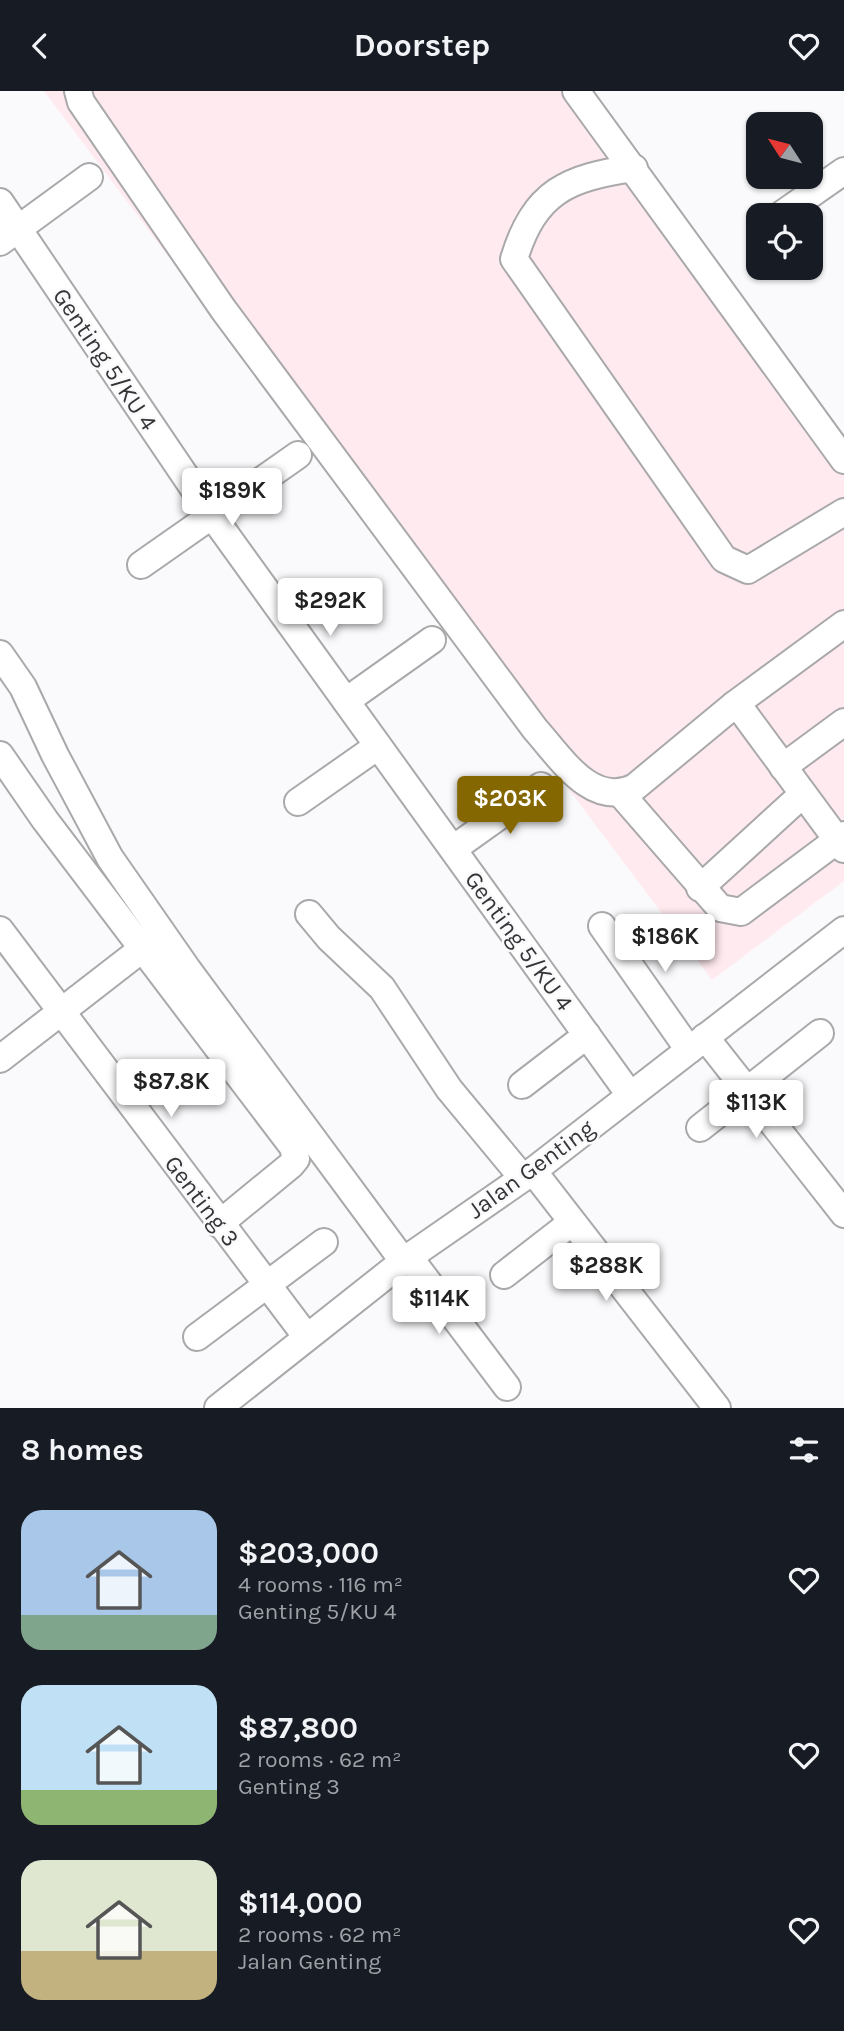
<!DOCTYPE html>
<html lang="en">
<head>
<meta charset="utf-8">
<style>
	:root { --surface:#171b24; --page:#242831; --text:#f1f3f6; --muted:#9ea1a6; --accent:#856701 }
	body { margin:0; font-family:Karla,sans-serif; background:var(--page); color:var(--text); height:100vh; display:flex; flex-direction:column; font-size:26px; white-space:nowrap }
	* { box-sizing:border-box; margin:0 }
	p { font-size:23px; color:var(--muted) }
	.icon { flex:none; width:38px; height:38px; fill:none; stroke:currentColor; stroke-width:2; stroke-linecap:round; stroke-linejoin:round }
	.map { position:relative; height:1317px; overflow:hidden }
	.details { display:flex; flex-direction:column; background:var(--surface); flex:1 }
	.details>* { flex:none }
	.needle { width:46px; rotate:306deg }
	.fabs { position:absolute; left:746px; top:21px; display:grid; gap:14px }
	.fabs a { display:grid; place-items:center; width:77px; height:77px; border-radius:14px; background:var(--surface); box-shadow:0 2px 5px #0004; font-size:35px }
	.price { position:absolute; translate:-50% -60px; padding:0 16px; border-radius:7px; background:#fff; color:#222; font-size:23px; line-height:46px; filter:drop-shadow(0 2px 4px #0008) }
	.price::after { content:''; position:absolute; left:50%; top:42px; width:21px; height:16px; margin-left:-10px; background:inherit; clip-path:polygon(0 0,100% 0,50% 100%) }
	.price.active { background:var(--accent); color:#fff }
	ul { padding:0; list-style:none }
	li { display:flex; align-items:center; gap:21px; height:175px; padding:0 21px }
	li span { display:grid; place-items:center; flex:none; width:196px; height:140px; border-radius:21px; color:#555 }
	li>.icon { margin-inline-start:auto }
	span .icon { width:84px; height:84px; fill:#fffc; stroke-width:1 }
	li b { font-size:30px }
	h2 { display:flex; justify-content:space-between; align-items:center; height:84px; padding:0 21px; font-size:30px }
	header { display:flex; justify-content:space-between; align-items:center; height:91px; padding:0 21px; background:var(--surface); font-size:32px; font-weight:700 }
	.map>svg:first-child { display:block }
</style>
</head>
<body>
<header><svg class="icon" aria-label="back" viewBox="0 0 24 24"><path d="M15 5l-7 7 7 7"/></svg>Doorstep<svg class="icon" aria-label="heart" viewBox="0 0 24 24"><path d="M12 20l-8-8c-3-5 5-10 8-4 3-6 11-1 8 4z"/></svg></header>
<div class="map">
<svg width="844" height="1317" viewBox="0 0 844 1317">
	<rect width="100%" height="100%" fill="#fafafc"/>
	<path fill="#ffeaef" d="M44 0H580L844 351V790L712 889Z"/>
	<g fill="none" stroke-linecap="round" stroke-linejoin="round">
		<defs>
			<g id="minor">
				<path d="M78 0 81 11 223 218 535 638C561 667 592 718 635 696L734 614 743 621 844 758"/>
				<path d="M576 0 844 369"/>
				<path d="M634 77C567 87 535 100 514 168L724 468 748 479 844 421"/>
				<path d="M0 111 211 423 630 1004"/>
				<path d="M781 124 844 80"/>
				<path d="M0 151 89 86"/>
				<path d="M141 474 298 364"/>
				<path d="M0 563 23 596 55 664 110 767 188 879 404 1171"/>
				<path d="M346 610 432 549"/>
				<path d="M734 614 844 533"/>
				<path d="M0 664 45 729 293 1056 296 1068 291 1074 219 1133"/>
				<path d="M783 676 844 631"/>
				<path d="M621 703 720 817 741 821 844 744"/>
				<path d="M298 711 378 655"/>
				<path d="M453 758 541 695"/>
				<path d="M700 797 803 703"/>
				<path d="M309 823 329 847 382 897 449 998 522 1086"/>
				<path d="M602 835 689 959"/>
				<path d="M0 839 306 1245"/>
				<path d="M705 946 844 1123"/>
				<path d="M0 968 142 858"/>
				<path d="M522 994 587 944"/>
				<path d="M700 1037 820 942"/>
				<path d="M533 1080 717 1317"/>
				<path d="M409 1166 507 1296"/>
				<path d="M504 1184 571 1132"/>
				<path d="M197 1246 324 1151"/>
				<path d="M218 1317 409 1166 533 1080 844 839"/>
			</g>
		</defs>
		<use href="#minor" stroke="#a9a9ab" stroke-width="30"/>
		<use href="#minor" stroke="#fff" stroke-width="26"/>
	</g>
	<g text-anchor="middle" stroke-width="5" stroke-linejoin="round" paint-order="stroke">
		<g font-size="24" fill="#353536" stroke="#fafafc">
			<text transform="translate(105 268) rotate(56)" y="8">Genting 5/KU 4</text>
			<text transform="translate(519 850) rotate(54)" y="8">Genting 5/KU 4</text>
			<text transform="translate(531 1078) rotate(-36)" y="8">Jalan Genting</text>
			<text transform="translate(202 1110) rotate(53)" y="8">Genting 3</text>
		</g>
	</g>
</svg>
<div class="fabs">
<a><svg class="needle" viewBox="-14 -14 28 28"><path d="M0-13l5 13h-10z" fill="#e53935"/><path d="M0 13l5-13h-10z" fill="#9ea1a6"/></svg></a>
<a><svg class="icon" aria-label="locate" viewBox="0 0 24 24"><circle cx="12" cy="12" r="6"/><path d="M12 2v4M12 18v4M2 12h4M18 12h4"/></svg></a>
</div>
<b class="price" style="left:232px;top:437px">$189K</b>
<b class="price" style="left:330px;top:547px">$292K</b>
<b class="price active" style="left:510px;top:745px">$203K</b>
<b class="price" style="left:665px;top:883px">$186K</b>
<b class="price" style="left:171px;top:1028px">$87.8K</b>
<b class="price" style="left:756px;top:1049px">$113K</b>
<b class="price" style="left:606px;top:1212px">$288K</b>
<b class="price" style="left:439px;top:1245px">$114K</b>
</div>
<section class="details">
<h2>8 homes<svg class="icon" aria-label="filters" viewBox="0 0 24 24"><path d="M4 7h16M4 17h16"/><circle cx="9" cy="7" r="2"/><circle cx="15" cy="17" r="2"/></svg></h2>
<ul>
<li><span style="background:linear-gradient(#a9c7e8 75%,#7fa58c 0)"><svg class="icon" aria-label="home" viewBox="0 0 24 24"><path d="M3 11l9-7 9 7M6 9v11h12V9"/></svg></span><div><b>$203,000</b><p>4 rooms · 116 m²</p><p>Genting 5/KU 4</p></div><svg class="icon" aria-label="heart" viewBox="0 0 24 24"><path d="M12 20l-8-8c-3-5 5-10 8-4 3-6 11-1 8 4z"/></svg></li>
<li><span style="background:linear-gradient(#bfe0f5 75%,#8fb573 0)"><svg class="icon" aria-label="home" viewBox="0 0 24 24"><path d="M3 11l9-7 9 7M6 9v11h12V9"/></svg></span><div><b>$87,800</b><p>2 rooms · 62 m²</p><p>Genting 3</p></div><svg class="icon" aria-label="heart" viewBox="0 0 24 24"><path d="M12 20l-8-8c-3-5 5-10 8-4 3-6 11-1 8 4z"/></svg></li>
<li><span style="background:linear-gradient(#dfe7d0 65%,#c2b280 0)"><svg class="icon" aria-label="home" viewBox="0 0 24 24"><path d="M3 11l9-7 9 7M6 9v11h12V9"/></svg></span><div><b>$114,000</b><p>2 rooms · 62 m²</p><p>Jalan Genting</p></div><svg class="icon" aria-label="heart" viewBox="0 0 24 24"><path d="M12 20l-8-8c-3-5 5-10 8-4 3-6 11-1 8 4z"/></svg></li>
</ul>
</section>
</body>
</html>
